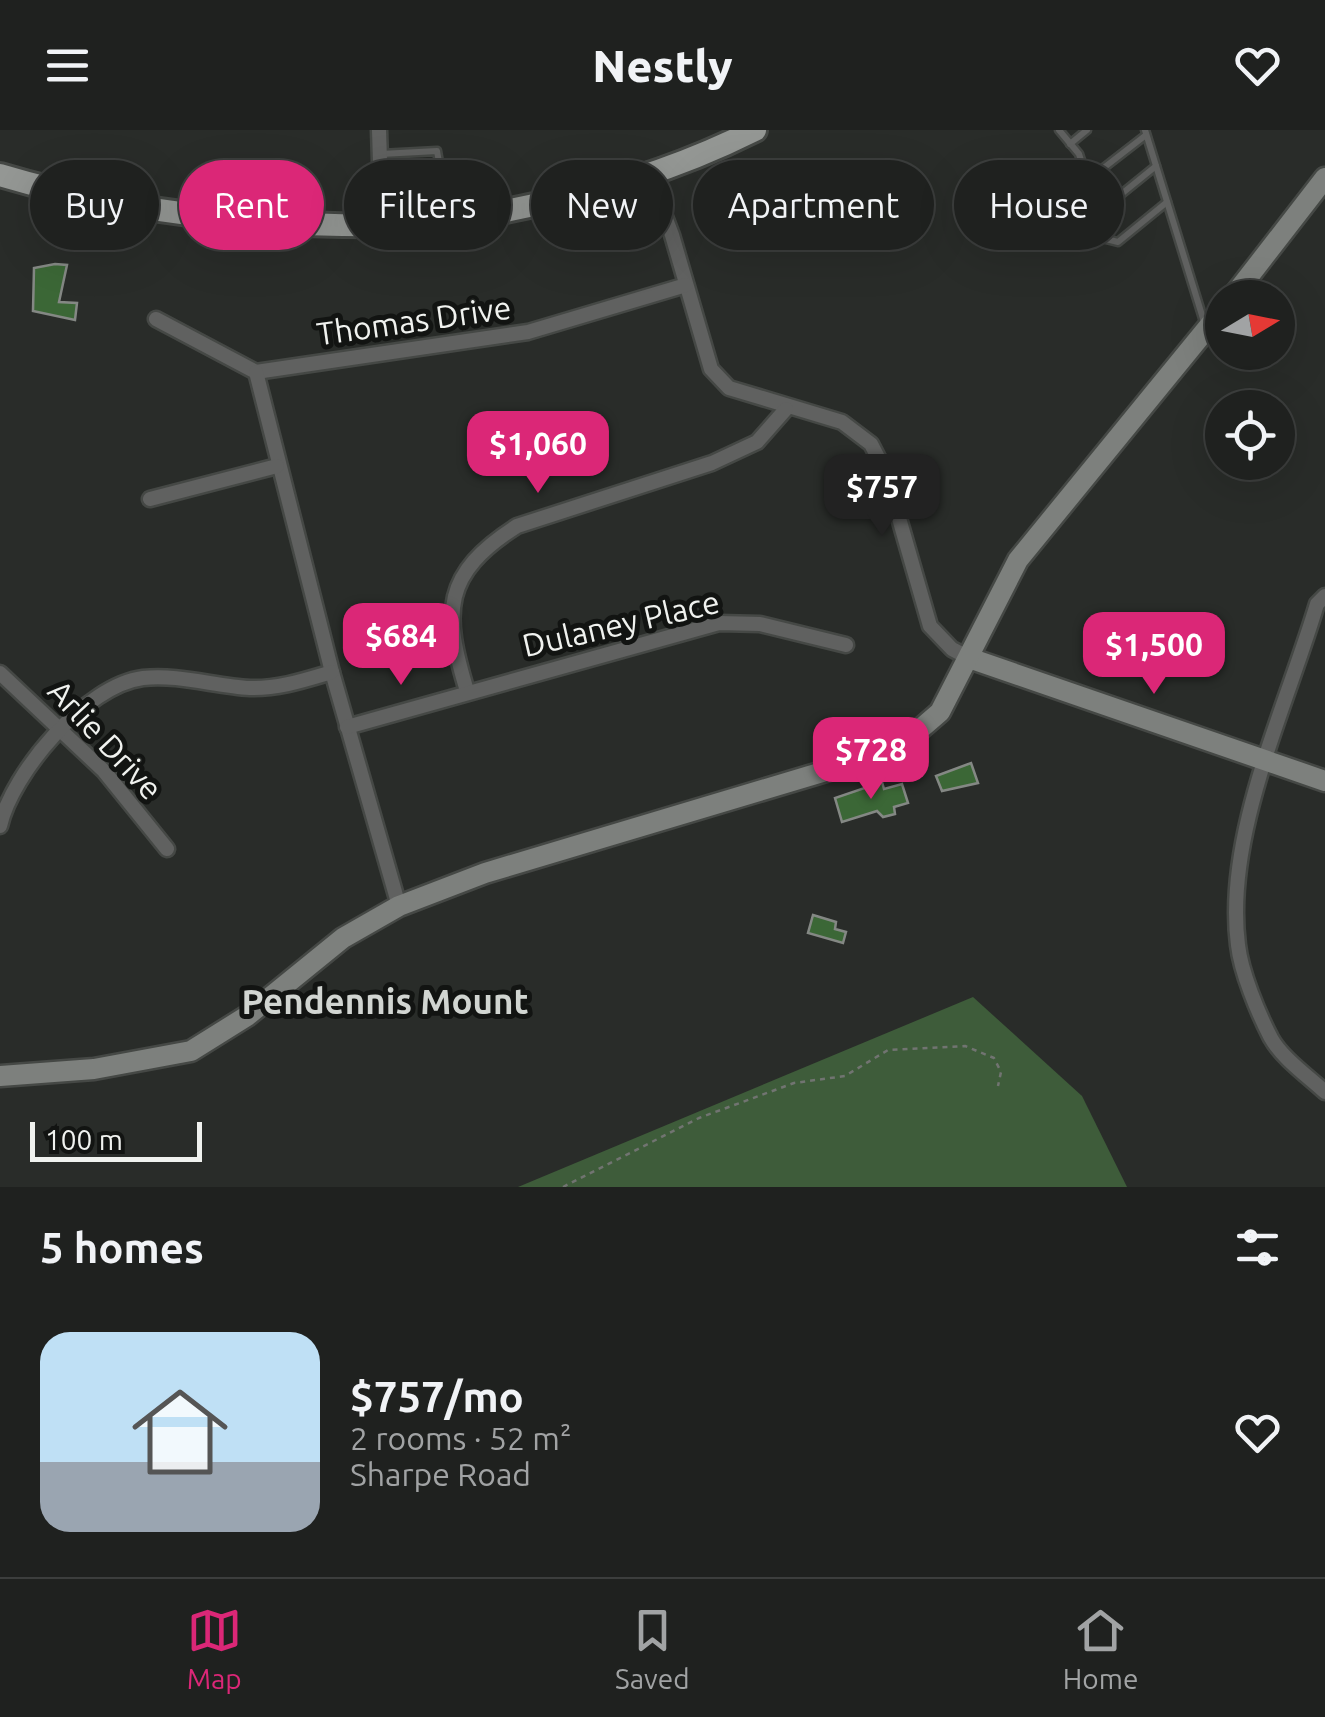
<!DOCTYPE html>
<html lang="en">
<head>
<meta charset="utf-8">
<style>
	:root { --surface:#1f211f; --page:#2c2e2c; --text:#f1f3f6; --muted:#a1a3a4; --line:#3c3e3d; --accent:#db2777 }
	body { margin:0; font-family:Ubuntu,sans-serif; background:var(--page); color:var(--text); height:100vh; display:flex; flex-direction:column; font-size:38px; white-space:nowrap }
	* { box-sizing:border-box; margin:0 }
	p { font-size:32px; color:var(--muted) }
	.icon { flex:none; width:55px; height:55px; fill:none; stroke:currentColor; stroke-width:2; stroke-linecap:round; stroke-linejoin:round }
	.map { position:relative; height:1057px; overflow:hidden }
	.panel { display:flex; flex-direction:column; background:var(--surface); flex:1 }
	.panel>* { flex:none }
	.banner { position:absolute; left:30px; top:30px; width:1265px; height:90px; display:flex; gap:20px }
	.needle { width:65px; rotate:80deg }
	.controls { position:absolute; left:1205px; top:150px; display:grid; gap:20px }
	.controls a { display:grid; place-items:center; width:90px; height:90px; border-radius:50%; background:var(--surface); box-shadow:0 10px 40px #0002,0 0 0 2px var(--line); font-size:50px }
	.scale { position:absolute; left:30px; bottom:25px; width:172px; box-sizing:border-box; padding-left:10px; border:5px solid #f0f2ef; border-top:0; font-size:28px; line-height:35px; white-space:nowrap; color:#f0f2ef; -webkit-text-stroke:8px #121412; paint-order:stroke }
	.price { position:absolute; translate:-50% -85px; padding:0 22px; border-radius:20px; background:var(--accent); color:#fff; font-size:32px; line-height:65px; filter:drop-shadow(0 2px 5px #0008) }
	.price::after { content:''; position:absolute; left:50%; top:60px; width:30px; height:22px; margin-left:-15px; background:inherit; clip-path:polygon(0 0,100% 0,50% 100%) }
	.price.current { background:#222; color:#fff }
	ul { padding:0; list-style:none }
	li { display:flex; align-items:center; gap:30px; height:250px; padding:0 40px }
	li+li { border-top:2px solid var(--line) }
	li span { display:grid; place-items:center; flex:none; width:280px; height:200px; border-radius:30px; color:#555 }
	li>.icon { margin-inline-start:auto }
	span .icon { width:120px; height:120px; fill:#fffc; stroke-width:1 }
	li b { font-size:42px }
	h2 { display:flex; justify-content:space-between; align-items:center; height:120px; padding:0 40px; font-size:42px }
	.pill { padding:0 35px; border-radius:45px; background:var(--surface); box-shadow:0 10px 40px #0002,0 0 0 2px var(--line); font-size:35px; line-height:90px }
	.pill.current { background:var(--accent); color:#fff }
	header { display:flex; justify-content:space-between; align-items:center; height:130px; padding:0 40px; background:var(--surface); font-size:45px; font-weight:800 }
	.menu { display:flex; justify-content:space-around; align-items:center; height:140px; border-top:2px solid var(--line); background:var(--surface); font-size:28px; color:var(--muted) }
	.menu a { display:grid; justify-items:center; gap:5px }
	.menu .current { color:var(--accent) }
	.map>svg:first-child { display:block }
</style>
</head>
<body>
<header><svg class="icon" aria-label="menu" viewBox="0 0 24 24"><path d="M4 6h16M4 12h16M4 18h16"/></svg>Nestly<svg class="icon" aria-label="heart" viewBox="0 0 24 24"><path d="M12 20l-8-8c-3-5 5-10 8-4 3-6 11-1 8 4z"/></svg></header>
<div class="map">
<svg width="1325" height="1057" viewBox="0 0 1325 1057">
	<rect width="100%" height="100%" fill="#292c29"/>
	<path fill="#3e5c3a" d="M973 867 1082 966 1127 1057H518Z"/>
	<g fill="#3b6736" stroke="#848884" stroke-width="2.5">
		<path d="M55 134 67 135 59 172 77 173 75 190 33 181 34 138Z"/>
		<path d="M971 633 978 653 942 661 936 646Z"/>
		<path d="M882 652 884 659 902 654 908 673 894 677 895 684 883 687 877 681 842 692 835 668Z"/>
		<path d="M813 785 836 792 835 799 846 802 843 813 808 803Z"/>
	</g>
	<g fill="none" stroke-linecap="round" stroke-linejoin="round">
		<defs>
			<g id="lane">
				<path d="M1059 0 1079 24 1106 109 1118 112 1167 72"/>
				<path d="M1145 0 1205 195"/>
				<path d="M1070 14 1087 0"/>
				<path d="M381 24 437 21 445 66"/>
				<path d="M1088 50 1146 5"/>
				<path d="M1098 83 1156 36"/>
			</g>
			<g id="street">
				<path d="M379 0 382 93"/>
				<path d="M650 47 672 105 711 239 729 258 842 292 871 314 886 343 930 496 952 519 969 528"/>
				<path d="M156 189 256 242 528 202 686 155"/>
				<path d="M256 242 332 542 399 776"/>
				<path d="M150 369 277 336"/>
				<path d="M1325 466 1317 474C1286 578 1224 706 1238 815 1241 842 1258 883 1271 908 1282 928 1309 947 1325 962"/>
				<path d="M0 543 104 641 167 719"/>
				<path d="M467 561C443 482 442 444 517 396L712 333 757 312 786 279"/>
				<path d="M347 597 719 493 760 494 846 515"/>
				<path d="M0 696C12 643 86 555 143 548 178 544 215 556 250 558 278 559 305 550 332 542"/>
			</g>
			<g id="secondary">
				<path d="M1232 168 1325 48"/>
				<path d="M969 528 1325 651"/>
				<path d="M0 946 94 939 191 921 247 886 343 808 399 776 485 743 896 620 940 582 1018 430 1222 180"/>
			</g>
			<path id="primary" d="M0 45C137 86 292 100 436 94 460 93 486 85 510 80 597 63 675 40 755 0"/>
		</defs>
		<use href="#lane" stroke="#454845" stroke-width="11"/>
		<use href="#street" stroke="#454845" stroke-width="19"/>
		<use href="#secondary" stroke="#454845" stroke-width="25"/>
		<use href="#primary" stroke="#454845" stroke-width="28"/>
		<path stroke="#717471" stroke-width="2.5" stroke-dasharray="5 5" stroke-linecap="butt" d="M563 1057 699 988 794 953 845 946 888 920 965 916 994 928 1001 942 998 956"/>
		<use href="#lane" stroke="#606160" stroke-width="6"/>
		<use href="#street" stroke="#606160" stroke-width="14"/>
		<use href="#secondary" stroke="#7d807d" stroke-width="20"/>
		<use href="#primary" stroke="#949794" stroke-width="22"/>
	</g>
	<g text-anchor="middle" stroke-width="10" stroke-linejoin="round" paint-order="stroke">
		<g font-size="32" fill="#f0f2ef" stroke="#121412">
			<text transform="translate(414 191) rotate(-8)" y="11">Thomas Drive</text>
			<text transform="translate(621 494) rotate(-13)" y="11">Dulaney Place</text>
			<text transform="translate(105 610) rotate(47)" y="11">Arlie Drive</text>
		</g>
		<g font-size="35" font-weight="bold" fill="#d1d5d1" stroke="#121412">
			<text x="385" y="884">Pendennis Mount</text>
		</g>
	</g>
</svg>
<div class="controls">
<a><svg class="needle" viewBox="-14 -14 28 28"><path d="M0-13l5 13h-10z" fill="#e53935"/><path d="M0 13l5-13h-10z" fill="#a1a3a4"/></svg></a>
<a><svg class="icon" aria-label="locate" viewBox="0 0 24 24"><circle cx="12" cy="12" r="6"/><path d="M12 2v4M12 18v4M2 12h4M18 12h4"/></svg></a>
</div>
<div class="scale">100 m</div>
<b class="price" style="left:538px;top:366px">$1,060</b>
<b class="price current" style="left:882px;top:409px">$757</b>
<b class="price" style="left:401px;top:558px">$684</b>
<b class="price" style="left:1154px;top:567px">$1,500</b>
<b class="price" style="left:871px;top:672px">$728</b>
<div class="banner">
<a class="pill">Buy</a>
<a class="pill current">Rent</a>
<a class="pill">Filters</a>
<a class="pill">New</a>
<a class="pill">Apartment</a>
<a class="pill">House</a>
</div>
</div>
<section class="panel">
<h2>5 homes<svg class="icon" aria-label="filters" viewBox="0 0 24 24"><path d="M4 7h16M4 17h16"/><circle cx="9" cy="7" r="2"/><circle cx="15" cy="17" r="2"/></svg></h2>
<ul>
<li><span style="background:linear-gradient(#bfe0f5 65%,#9aa5b1 0)"><svg class="icon" aria-label="home" viewBox="0 0 24 24"><path d="M3 11l9-7 9 7M6 9v11h12V9"/></svg></span><div><b>$757/mo</b><p>2 rooms · 52 m²</p><p>Sharpe Road</p></div><svg class="icon" aria-label="heart" viewBox="0 0 24 24"><path d="M12 20l-8-8c-3-5 5-10 8-4 3-6 11-1 8 4z"/></svg></li>
</ul>
</section>
<nav class="menu">
<a class="current"><svg class="icon" aria-label="map" viewBox="0 0 24 24"><path d="M3 6l6-2 6 2 6-2v14l-6 2-6-2-6 2zM9 4v14M15 6v14"/></svg>Map</a>
<a><svg class="icon" aria-label="saved" viewBox="0 0 24 24"><path d="M7 4h10v16l-5-4-5 4z"/></svg>Saved</a>
<a><svg class="icon" aria-label="home" viewBox="0 0 24 24"><path d="M3 11l9-7 9 7M6 9v11h12V9"/></svg>Home</a>
</nav>
</body>
</html>
